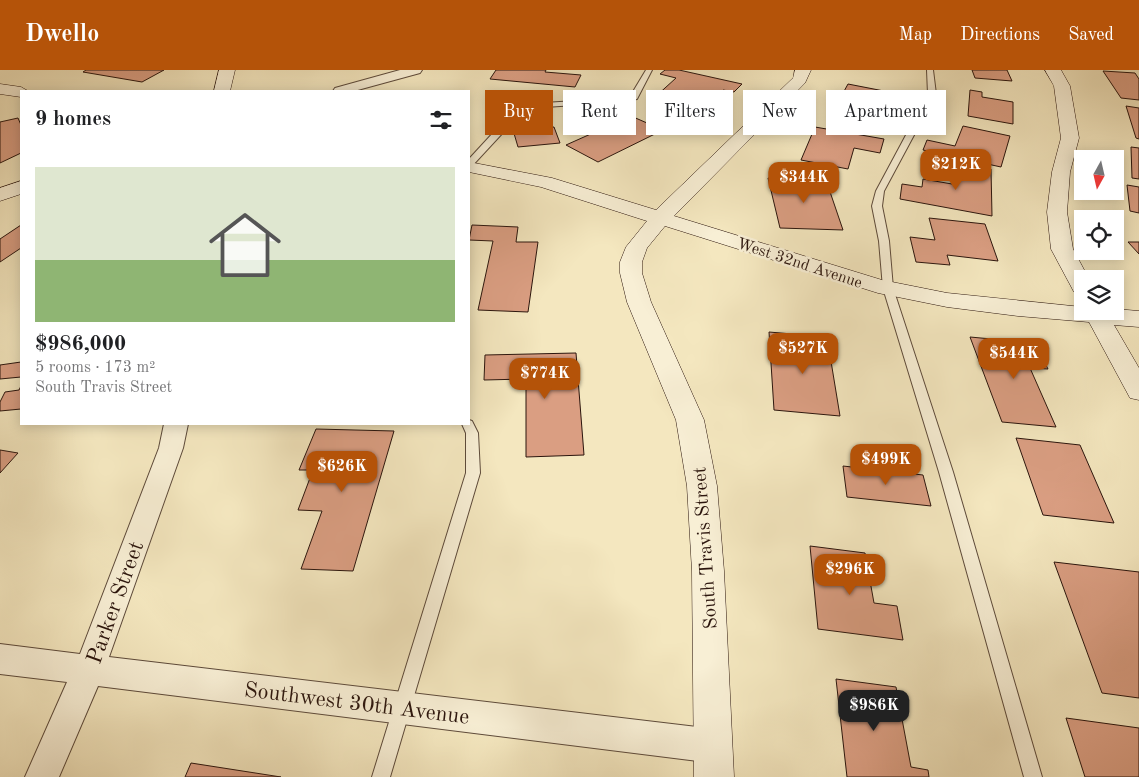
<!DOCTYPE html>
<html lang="en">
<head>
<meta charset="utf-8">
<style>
	:root { --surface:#fff; --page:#f6f6f6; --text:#202124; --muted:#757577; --accent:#b45309 }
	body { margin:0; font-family:"Old Standard TT",serif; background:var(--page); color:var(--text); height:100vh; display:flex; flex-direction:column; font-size:19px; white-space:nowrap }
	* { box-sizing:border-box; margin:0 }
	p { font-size:16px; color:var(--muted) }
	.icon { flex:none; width:28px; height:28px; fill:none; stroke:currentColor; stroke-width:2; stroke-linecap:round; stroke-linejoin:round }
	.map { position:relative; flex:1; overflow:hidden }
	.details { position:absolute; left:20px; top:20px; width:450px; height:335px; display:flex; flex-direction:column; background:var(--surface); border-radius:0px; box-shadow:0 2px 12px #0003 }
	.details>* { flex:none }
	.guide { position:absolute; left:485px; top:20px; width:475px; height:45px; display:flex; gap:10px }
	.needle { width:32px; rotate:188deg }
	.buttons { position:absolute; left:1074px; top:80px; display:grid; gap:10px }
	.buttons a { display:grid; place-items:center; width:50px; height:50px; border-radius:0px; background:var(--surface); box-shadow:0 2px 12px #0003; font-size:25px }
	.price { position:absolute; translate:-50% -42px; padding:0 11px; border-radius:10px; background:var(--accent); color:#fff; font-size:16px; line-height:32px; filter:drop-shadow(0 1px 2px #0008) }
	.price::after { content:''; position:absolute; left:50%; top:30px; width:15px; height:11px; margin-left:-8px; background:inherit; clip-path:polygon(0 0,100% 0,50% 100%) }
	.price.active { background:#222; color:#fff }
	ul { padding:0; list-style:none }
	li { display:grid; align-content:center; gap:10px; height:265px; padding:0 15px }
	li span { display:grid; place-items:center; height:155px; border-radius:0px; color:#555 }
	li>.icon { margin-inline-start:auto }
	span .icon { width:90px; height:90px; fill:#fffc; stroke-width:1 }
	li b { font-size:21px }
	h2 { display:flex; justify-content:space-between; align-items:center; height:60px; padding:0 15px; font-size:21px }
	.pill { padding:0 18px; border-radius:0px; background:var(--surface); box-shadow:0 2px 12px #0003; font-size:18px; line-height:45px }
	.pill.active { background:var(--accent); color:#fff }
	header { display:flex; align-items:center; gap:30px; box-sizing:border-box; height:70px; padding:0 25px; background:var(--accent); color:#fff }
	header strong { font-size:24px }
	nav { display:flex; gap:28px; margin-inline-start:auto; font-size:18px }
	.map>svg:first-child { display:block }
</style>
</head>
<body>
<header>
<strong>Dwello</strong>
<nav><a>Map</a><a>Directions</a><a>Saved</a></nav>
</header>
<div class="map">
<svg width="1139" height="707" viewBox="0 0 1139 707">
	<rect width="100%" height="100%" fill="#f4e7bf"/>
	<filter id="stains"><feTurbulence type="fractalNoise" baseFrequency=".004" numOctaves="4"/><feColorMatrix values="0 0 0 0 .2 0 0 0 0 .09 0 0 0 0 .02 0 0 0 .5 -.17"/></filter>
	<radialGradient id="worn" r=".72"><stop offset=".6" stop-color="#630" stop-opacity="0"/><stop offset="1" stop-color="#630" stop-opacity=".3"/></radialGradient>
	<g fill="#da9e82" stroke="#2b150d">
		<path d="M86 0H164L142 12 83 2Z"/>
		<path d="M496 0H546L545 2 581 5 575 17 490 9Z"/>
		<path d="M665 0H679L742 14 734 22 723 20 704 40 654 28 676 8 660 4Z"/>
		<path d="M972 0H1007L1012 11 975 8Z"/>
		<path d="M1103 1 1135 3 1139 9V30L1121 28Z"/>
		<path d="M848 14 889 22 874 54 831 45Z"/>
		<path d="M970 20 982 22V27L1013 32V54L968 46Z"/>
		<path d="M1126 36 1139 38V69L1136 68Z"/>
		<path d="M631 46 663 60 598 92 566 75Z"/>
		<path d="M18 48 21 55V83L0 93V52Z"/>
		<path d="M963 56 1010 66 1001 97 923 80 927 70 955 76Z"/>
		<path d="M554 57 560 73 518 77 513 60Z"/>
		<path d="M815 57 884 69 880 83 854 78 848 99 801 90Z"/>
		<path d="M1131 77 1139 78V109L1132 108Z"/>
		<path d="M953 92 991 99 992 146 900 129 902 114 922 117 923 109 952 114Z"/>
		<path d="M768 108 826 110 843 160 780 158Z"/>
		<path d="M1127 115 1139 117V143L1130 141Z"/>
		<path d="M929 148 985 154 998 191 947 185 950 195 916 192 910 167 935 170Z"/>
		<path d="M21 155V178L0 192V169Z"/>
		<path d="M472 155 518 157 516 172H538L528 242 478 240 493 171 469 170Z"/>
		<path d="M1128 172H1139V184Z"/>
		<path d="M769 262 827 267 840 346 774 340Z"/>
		<path d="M970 267 1035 273 1048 299 1030 298 1056 357 1002 352Z"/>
		<path d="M576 283 584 385 526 387V309L484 310 485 285Z"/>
		<path d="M21 292V307L0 309V295Z"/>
		<path d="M21 316V339L0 341V332L5 322 19 320Z"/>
		<path d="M316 359 394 361 353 501 301 499 322 441 298 440 313 400H299Z"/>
		<path d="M1016 368 1080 375 1114 453 1043 445Z"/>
		<path d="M0 380 18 383 0 403Z"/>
		<path d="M843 396 923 405 931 436 847 427Z"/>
		<path d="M810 476 865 483 874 533 897 536 903 570 818 559Z"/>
		<path d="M1054 492 1139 502V628L1102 623Z"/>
		<path d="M836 609 896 617 911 697 928 700 929 707H847Z"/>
		<path d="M1066 648 1139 658V707H1085Z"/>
		<path d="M191 693 281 707H185Z"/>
	</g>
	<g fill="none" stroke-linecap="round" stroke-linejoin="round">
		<defs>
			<g id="lane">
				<path d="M646 0H652L637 29 621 32 530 38 523 41 472 96H469V89L517 37 529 34 621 28 631 25Z"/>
				<path d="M927 0H933L936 24 884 121 882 136 889 171 893 218 953 402 1042 707H1024L939 402 883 218 879 171 872 136 876 121 928 24Z"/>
				<path d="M469 350 472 351 478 363 480 403 390 707H372L466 403V363L462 354H469Z"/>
			</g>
			<g id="street">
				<path d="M400 0H422L420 3 354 21H333L335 18Z"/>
				<path d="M164 354H188L183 378 109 587 714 659 726 664 731 676 726 688 714 693 98 616 59 707H25L67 612 0 604V574L80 584 159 378Z"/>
			</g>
			<g id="secondary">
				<path d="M219 0H235L230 21H214Z"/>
				<path d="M795 0H811L805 13 674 146 882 210 947 223 1082 237V241H1115V239L1139 241V257L1114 255 1139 298V330L1130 328 1089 252 1018 246 947 237 878 223 665 156 647 178 642 192V203L651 232 704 350 717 416 724 501 734 707H694L692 501 687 416 676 350 627 232 620 203V192L626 177 647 151 541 117 469 102V92L552 108 656 140 793 8Z"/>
				<path d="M1045 0H1061L1070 16 1079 68 1070 102 1067 142 1073 179 1089 209H1082V224L1074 222 1051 179 1047 142 1052 102 1061 68 1054 16Z"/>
				<path d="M0 14 21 17 28 21H21V27L0 24Z"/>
				<path d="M21 111V124L0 131V118Z"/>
			</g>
		</defs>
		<use href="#lane" stroke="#5d4a3a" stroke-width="2"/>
		<use href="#street" stroke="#5d4a3a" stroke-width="2"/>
		<use href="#secondary" stroke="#2b150d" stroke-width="1"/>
		<use href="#lane" fill="#f8efd5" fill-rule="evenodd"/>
		<use href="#street" fill="#f8efd5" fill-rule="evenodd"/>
		<use href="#secondary" fill="#f8efd5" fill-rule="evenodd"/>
	</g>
	<g text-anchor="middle" stroke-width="5" stroke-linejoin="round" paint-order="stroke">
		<g font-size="16" fill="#2b150d" stroke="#f8efd5">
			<text transform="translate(800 192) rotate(18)" y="6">West 32nd Avenue</text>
		</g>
		<g font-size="19" fill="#2b150d" stroke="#f8efd5">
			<text transform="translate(704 478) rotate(-94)" y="7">South Travis Street</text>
		</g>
		<g font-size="22" fill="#2b150d" stroke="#f8efd5">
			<text transform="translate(114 532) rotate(-70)" y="8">Parker Street</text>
			<text transform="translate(357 632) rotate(7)" y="8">Southwest 30th Avenue</text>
		</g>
	</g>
	<rect width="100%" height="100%" filter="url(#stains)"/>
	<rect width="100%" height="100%" fill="url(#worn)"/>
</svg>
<div class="buttons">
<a><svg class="needle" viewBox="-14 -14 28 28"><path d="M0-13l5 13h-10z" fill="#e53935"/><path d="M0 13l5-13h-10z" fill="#757577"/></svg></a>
<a><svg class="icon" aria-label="locate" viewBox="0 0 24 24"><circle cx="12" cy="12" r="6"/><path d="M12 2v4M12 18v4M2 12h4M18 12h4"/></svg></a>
<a><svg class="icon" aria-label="layers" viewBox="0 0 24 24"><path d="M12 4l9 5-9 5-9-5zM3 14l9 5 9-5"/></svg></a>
</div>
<b class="price" style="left:956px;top:121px">$212K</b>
<b class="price" style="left:804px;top:134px">$344K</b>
<b class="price" style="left:803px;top:305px">$527K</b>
<b class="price" style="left:1014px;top:310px">$544K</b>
<b class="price" style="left:545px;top:330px">$774K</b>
<b class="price" style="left:886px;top:416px">$499K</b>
<b class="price" style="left:342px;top:423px">$626K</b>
<b class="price" style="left:850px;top:526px">$296K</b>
<b class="price active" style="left:874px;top:662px">$986K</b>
<div class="guide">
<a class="pill active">Buy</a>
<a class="pill">Rent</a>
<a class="pill">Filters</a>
<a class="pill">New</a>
<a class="pill">Apartment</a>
</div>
<section class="details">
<h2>9 homes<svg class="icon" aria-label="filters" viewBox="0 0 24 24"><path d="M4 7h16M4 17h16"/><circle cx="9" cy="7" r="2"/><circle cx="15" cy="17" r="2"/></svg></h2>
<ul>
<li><span style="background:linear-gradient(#dfe7d0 60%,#8fb573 0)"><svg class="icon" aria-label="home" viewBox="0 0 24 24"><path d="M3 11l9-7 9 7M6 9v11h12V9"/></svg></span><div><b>$986,000</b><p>5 rooms · 173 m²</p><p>South Travis Street</p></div></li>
</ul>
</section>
</div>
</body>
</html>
